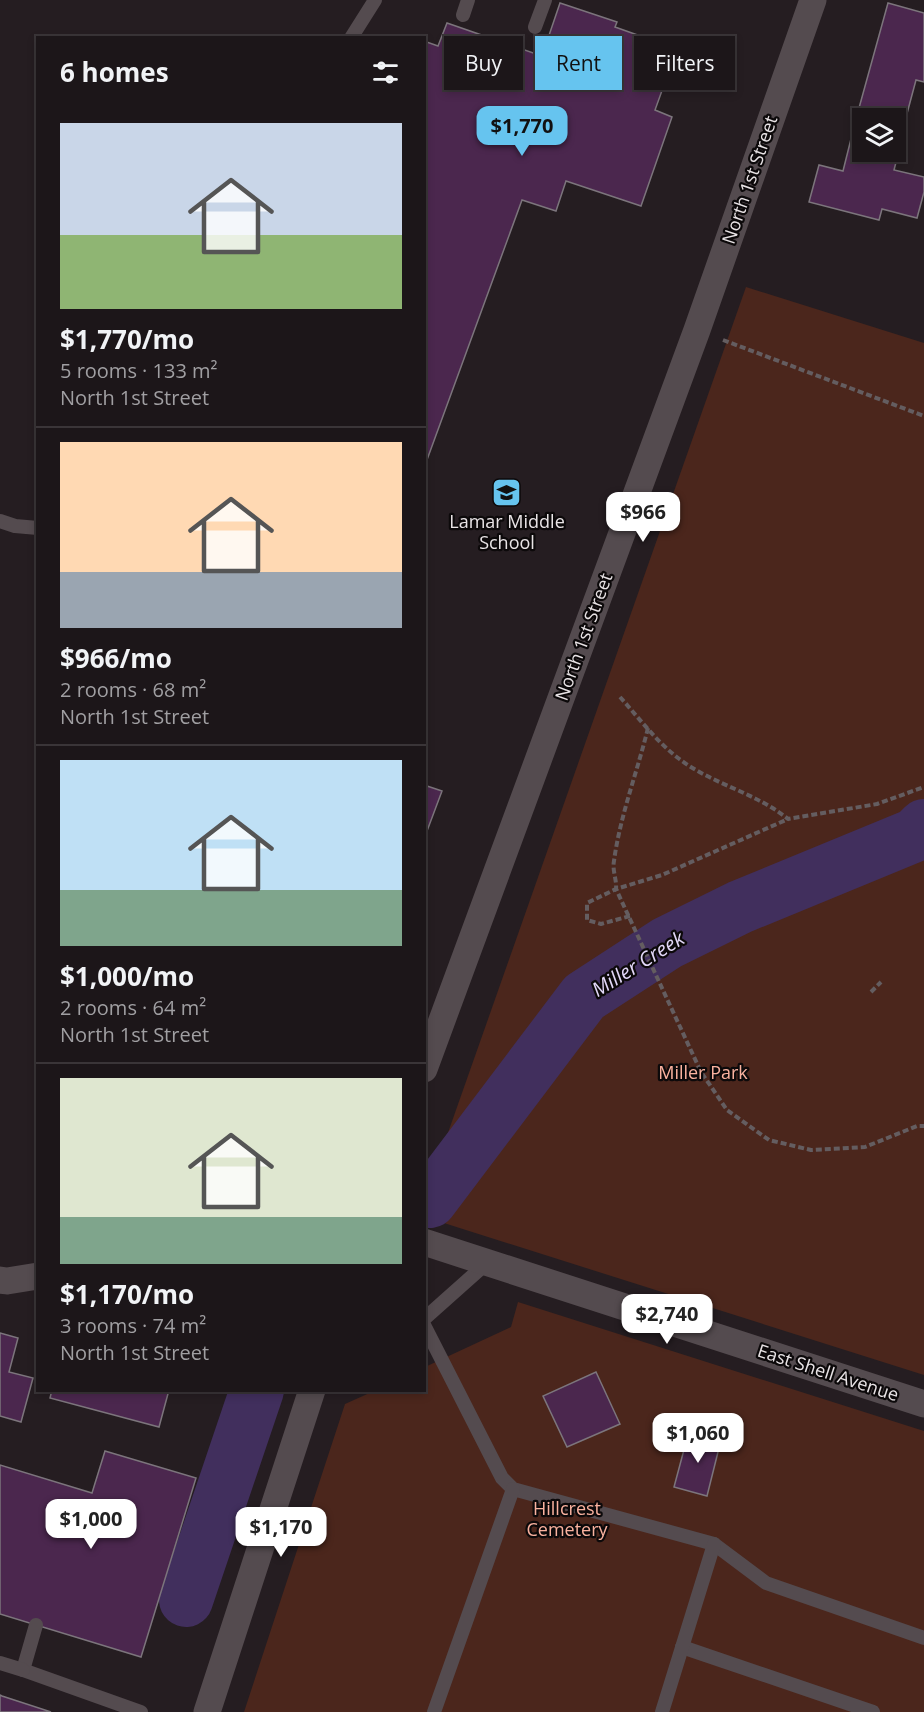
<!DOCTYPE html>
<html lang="en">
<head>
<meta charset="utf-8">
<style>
	:root { --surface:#1c1619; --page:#251f22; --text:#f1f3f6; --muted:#a09fa2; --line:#3a3538; --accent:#66c4ef }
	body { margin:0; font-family:"Open Sans",sans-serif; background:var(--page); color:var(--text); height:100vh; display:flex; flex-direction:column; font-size:22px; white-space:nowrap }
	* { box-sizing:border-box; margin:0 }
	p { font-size:20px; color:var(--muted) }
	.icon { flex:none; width:33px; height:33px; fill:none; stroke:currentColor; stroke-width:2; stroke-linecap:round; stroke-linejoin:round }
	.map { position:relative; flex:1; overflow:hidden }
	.panel { position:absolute; left:36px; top:36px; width:390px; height:1356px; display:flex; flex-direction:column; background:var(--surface); border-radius:0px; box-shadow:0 3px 9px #0003,0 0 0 2px var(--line) }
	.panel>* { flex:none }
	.top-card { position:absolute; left:444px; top:36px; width:390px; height:54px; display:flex; gap:12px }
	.tools { position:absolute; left:852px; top:108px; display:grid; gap:12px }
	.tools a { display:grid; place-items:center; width:54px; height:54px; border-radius:0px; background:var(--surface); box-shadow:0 3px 9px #0003,0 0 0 2px var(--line); font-size:30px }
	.price { position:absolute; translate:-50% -51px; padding:0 14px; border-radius:12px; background:#fff; color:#222; font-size:20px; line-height:39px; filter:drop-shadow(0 2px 3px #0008) }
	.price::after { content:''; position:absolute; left:50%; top:36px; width:18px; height:14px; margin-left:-9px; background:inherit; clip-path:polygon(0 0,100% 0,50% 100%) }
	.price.on { background:var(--accent); color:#111 }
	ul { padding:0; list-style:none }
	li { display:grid; align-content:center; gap:12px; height:318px; padding:0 24px }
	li+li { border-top:2px solid var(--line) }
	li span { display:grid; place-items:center; height:186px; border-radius:0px; color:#555 }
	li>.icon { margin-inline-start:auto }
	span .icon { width:108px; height:108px; fill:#fffc; stroke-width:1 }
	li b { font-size:26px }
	h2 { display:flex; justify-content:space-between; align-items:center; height:72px; padding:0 24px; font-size:26px }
	.chip { padding:0 21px; border-radius:0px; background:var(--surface); box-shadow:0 3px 9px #0003,0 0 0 2px var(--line); font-size:21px; line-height:54px }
	.chip.on { background:var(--accent); color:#111 }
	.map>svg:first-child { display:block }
</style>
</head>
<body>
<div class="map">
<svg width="924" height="1712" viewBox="0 0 924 1712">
	<rect width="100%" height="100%" fill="#251d21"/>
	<g fill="#4b261c">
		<path d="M746 287 924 343V1375L425 1217V1198Z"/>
		<path d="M518 1302 924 1431V1712H244L345 1404 374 1391 424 1390 425 1367 511 1327Z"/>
	</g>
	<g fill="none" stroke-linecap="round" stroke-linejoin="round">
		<g stroke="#412f5d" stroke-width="54">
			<path d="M430 1201 584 997 667 943 740 907 915 835 924 826"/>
			<path d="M186 1600 257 1390"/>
		</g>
	</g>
	<g fill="#4b274e" stroke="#7c757c" stroke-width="1.5">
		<path d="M560 3 617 22 615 27 677 49 655 110 672 117 641 206 566 181 556 211 522 200 424 468V41L438 46 447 23 542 56Z"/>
		<path d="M888 3 924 13V82L916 80 905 121 859 108Z"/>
		<path d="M853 131 862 133V152H896V141L901 143 894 170 924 177V192L917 218 882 209 879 220 809 202 819 165 843 171Z"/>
		<path d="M424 785 442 791 424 839Z"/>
		<path d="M0 1333 18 1338 9 1372 33 1378 21 1422 0 1416Z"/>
		<path d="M596 1372 620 1424 567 1447 543 1396Z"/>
		<path d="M52 1390H169L159 1427 50 1398Z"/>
		<path d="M689 1431 721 1440 707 1496 674 1487Z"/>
		<path d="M105 1451 196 1478 141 1657 0 1614V1465L92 1493Z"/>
		<path d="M0 1695 2 1696 51 1712H0Z"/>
	</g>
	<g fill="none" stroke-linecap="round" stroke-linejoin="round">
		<g stroke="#645d60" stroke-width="4" stroke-dasharray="6 3" stroke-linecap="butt">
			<path d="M723 340 924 416"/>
			<path d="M620 697C638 717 656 741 678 758 711 784 755 792 788 819L877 804 924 787"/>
			<path d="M648 728C637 773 620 816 614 861 612 870 617 880 616 889L701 1072 727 1110 769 1140 811 1150 865 1147 917 1126H924"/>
			<path d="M630 916 601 924 587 920V903L616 889 662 875 788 819"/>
			<path d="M871 992 881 982"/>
		</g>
		<g stroke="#544b4f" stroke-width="14">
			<path d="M463 15 468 0"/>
			<path d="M535 27 545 0"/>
			<path d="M351 38 375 0"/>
			<path d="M0 521 15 526 38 528"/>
			<path d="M424 1319 488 1262"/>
			<path d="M424 1325 502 1478 513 1489 714 1544 766 1583 924 1638"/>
			<path d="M36 1625 23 1670 141 1712"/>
			<path d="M682 1647 873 1712"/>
			<path d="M0 1663 23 1670"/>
			<path d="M434 1712 513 1489"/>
			<path d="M662 1712 714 1544"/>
		</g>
		<g stroke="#544b4f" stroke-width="27">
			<path d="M424 1069 697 330 813 0"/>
			<path d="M424 1242 924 1404"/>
			<path d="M0 1280 7 1281 38 1276"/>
			<path d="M207 1712 312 1390"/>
		</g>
	</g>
	<defs>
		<symbol id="school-square" viewBox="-11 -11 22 22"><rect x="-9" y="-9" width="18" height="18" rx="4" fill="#66c4ef" stroke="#0c090a"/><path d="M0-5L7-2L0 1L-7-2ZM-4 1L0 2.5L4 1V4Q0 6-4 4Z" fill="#111"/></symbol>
	</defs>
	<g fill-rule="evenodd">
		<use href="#school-square" x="490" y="476" width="33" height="33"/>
	</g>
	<g text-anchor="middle" stroke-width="4.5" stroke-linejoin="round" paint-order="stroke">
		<g font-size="18" fill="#e9e4e6" stroke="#0c090a">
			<text transform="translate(750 180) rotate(-71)" y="6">North 1st Street</text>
			<text transform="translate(584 637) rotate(-70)" y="6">North 1st Street</text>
			<text transform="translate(828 1373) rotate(18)" y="6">East Shell Avenue</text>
		</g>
		<g font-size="18" fill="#e9e4e6" stroke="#0c090a">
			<text x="507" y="528">Lamar Middle<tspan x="507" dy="21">School</tspan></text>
		</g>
		<g font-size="18" fill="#fab29f" stroke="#0c090a">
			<text x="703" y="1079">Miller Park</text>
			<text x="567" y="1515">Hillcrest<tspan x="567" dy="21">Cemetery</tspan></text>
		</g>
		<g font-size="20" font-style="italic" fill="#e3d8f8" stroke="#0c090a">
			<text transform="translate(638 964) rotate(-32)" y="7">Miller Creek</text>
		</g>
	</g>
</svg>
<div class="tools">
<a><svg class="icon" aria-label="layers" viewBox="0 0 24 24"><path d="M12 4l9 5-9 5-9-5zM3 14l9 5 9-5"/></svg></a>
</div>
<b class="price on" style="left:522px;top:157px">$1,770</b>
<b class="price" style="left:643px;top:543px">$966</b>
<b class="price" style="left:667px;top:1345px">$2,740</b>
<b class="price" style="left:698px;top:1464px">$1,060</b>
<b class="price" style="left:91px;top:1550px">$1,000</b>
<b class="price" style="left:281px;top:1558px">$1,170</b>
<div class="top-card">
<a class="chip">Buy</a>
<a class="chip on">Rent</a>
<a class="chip">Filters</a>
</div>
<section class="panel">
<h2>6 homes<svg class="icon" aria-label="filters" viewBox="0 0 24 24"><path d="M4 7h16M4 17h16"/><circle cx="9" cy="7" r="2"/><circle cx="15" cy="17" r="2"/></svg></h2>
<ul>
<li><span style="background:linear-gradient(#c9d6e8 60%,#8fb573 0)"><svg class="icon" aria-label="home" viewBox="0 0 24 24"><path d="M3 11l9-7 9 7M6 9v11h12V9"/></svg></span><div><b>$1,770/mo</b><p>5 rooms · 133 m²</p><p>North 1st Street</p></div></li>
<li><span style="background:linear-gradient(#ffd9b3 70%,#9aa5b1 0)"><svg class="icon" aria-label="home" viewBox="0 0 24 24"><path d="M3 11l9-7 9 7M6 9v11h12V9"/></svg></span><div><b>$966/mo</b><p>2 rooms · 68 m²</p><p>North 1st Street</p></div></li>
<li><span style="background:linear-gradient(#bfe0f5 70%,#7fa58c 0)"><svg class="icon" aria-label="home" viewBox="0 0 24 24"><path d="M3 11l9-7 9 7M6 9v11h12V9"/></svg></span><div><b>$1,000/mo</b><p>2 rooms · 64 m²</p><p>North 1st Street</p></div></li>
<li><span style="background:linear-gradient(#dfe7d0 75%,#7fa58c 0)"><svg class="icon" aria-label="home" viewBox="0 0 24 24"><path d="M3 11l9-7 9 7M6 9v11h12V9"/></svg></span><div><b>$1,170/mo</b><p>3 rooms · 74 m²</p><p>North 1st Street</p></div></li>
</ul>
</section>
</div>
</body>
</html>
